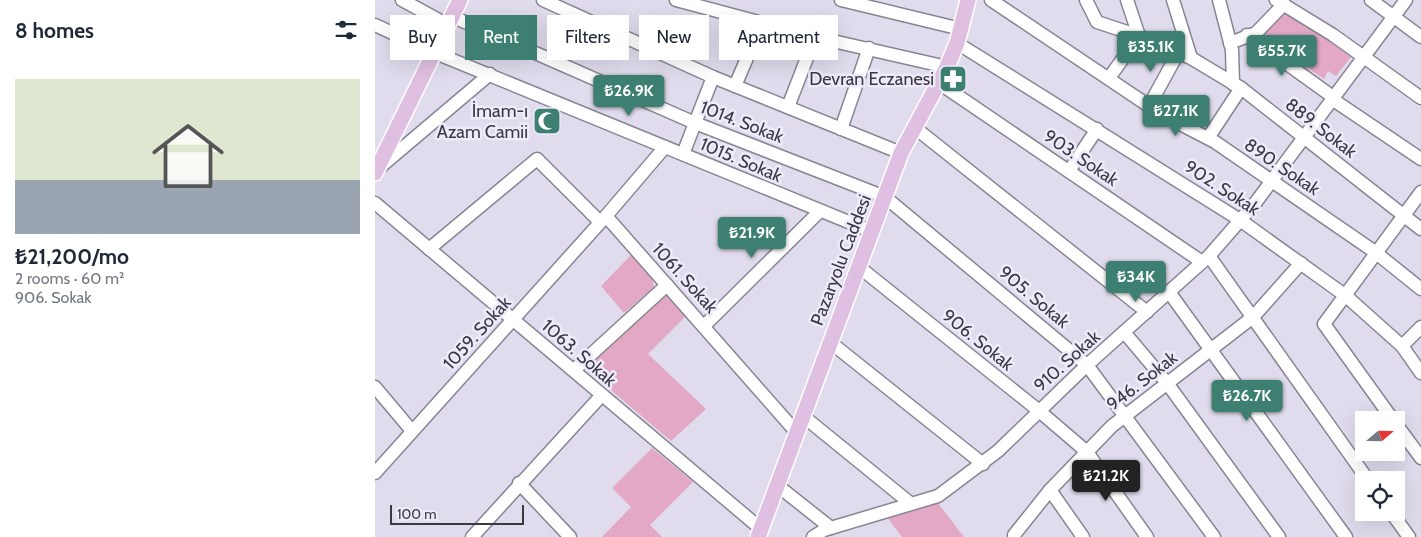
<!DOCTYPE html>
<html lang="en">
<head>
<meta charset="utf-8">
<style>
	:root { --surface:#fff; --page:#f2f2f3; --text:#1f2937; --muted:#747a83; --line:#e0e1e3; --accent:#3d8072 }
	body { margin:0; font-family:Cabin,sans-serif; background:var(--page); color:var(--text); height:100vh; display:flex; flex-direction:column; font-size:19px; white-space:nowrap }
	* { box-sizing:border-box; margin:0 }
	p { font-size:16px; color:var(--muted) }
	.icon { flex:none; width:28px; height:28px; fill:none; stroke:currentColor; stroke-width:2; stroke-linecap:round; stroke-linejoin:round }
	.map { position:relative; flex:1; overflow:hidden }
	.details { display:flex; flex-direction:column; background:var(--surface); width:375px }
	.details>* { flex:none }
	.hud { position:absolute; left:15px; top:15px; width:475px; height:45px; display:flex; gap:10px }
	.needle { width:32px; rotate:70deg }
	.controls { position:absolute; left:980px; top:411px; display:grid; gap:10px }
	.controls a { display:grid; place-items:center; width:50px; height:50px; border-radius:0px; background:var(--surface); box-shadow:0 5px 20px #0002; font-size:25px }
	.scale { position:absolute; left:15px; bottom:12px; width:134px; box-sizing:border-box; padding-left:5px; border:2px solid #3b3940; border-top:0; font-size:14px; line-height:18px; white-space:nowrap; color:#3b3940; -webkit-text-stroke:4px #eee9fb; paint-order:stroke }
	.price { position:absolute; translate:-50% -42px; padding:0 11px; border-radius:5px; background:var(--accent); color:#fff; font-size:16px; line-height:32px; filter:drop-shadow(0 1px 2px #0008) }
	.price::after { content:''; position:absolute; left:50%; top:30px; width:15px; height:11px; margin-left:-8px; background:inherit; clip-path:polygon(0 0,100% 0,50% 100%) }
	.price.selected { background:#222; color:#fff }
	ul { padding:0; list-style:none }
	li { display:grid; align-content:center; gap:10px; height:265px; padding:0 15px }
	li+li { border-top:1px solid var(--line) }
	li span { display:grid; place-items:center; height:155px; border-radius:0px; color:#555 }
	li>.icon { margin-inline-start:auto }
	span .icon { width:90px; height:90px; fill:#fffc; stroke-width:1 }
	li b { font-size:21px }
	h2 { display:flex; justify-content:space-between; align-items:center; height:60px; padding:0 15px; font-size:21px }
	.pill { padding:0 18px; border-radius:0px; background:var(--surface); box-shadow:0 5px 20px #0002; font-size:18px; line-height:45px }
	.pill.selected { background:var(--accent); color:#fff }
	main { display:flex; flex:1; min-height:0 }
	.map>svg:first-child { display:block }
</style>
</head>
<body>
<main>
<section class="details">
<h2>8 homes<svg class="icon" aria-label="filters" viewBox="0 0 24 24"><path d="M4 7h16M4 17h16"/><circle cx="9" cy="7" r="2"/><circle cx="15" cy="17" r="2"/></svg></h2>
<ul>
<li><span style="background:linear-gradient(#dfe7d0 65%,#9aa5b1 0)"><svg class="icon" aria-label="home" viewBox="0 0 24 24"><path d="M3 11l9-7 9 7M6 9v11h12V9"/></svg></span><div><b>₺21,200/mo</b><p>2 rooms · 60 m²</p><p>906. Sokak</p></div></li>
</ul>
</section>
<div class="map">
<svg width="1046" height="537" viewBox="0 0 1046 537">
	<rect width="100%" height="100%" fill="#e1dced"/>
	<g fill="#e2a8c4">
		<path d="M913 9 976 57 961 76 953 71 949 79 887 37Z"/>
		<path d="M256 255 277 279 279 287 249 313 226 286Z"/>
		<path d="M295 294 314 313 273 354 331 409 296 441 217 374 215 366 286 296Z"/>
		<path d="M277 448 318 482 275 525 287 537H227L256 507 237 488Z"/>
		<path d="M562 502 589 537H527L512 517Z"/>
	</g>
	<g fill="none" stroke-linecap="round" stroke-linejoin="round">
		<defs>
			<g id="minor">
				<path d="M27 0 71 24"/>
				<path d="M168 0 338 77 526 153"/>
				<path d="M301 0 440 37 572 67"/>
				<path d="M466 0 586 29"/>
				<path d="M616 0 786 114 840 142 1000 252 1046 289"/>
				<path d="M711 0 722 22 764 36 816 58 866 88 1046 229"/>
				<path d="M798 0 816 58"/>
				<path d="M844 0 857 50 858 84"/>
				<path d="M901 0 958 35 1046 98"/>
				<path d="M996 0 1046 37"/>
				<path d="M76 16 320 123 510 197 712 365 839 537"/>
				<path d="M0 25 58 52 498 232"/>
				<path d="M872 35 958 97"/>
				<path d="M582 43 865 220 971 296 1027 346 1046 373"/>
				<path d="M855 43 881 33 909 4"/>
				<path d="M734 78 764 36 752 0"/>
				<path d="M564 83 827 262"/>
				<path d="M360 86 387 23"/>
				<path d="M957 99 1046 159"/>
				<path d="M774 106 803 53"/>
				<path d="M413 107 440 37"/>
				<path d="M539 127 772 312"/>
				<path d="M466 129 494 48"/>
				<path d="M833 138 866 88"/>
				<path d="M290 147 231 216 422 433"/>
				<path d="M308 154 338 77"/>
				<path d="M4 168 115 74"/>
				<path d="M694 171 722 129"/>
				<path d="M0 203 386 529"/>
				<path d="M54 249 162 159 225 222"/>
				<path d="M834 256 993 480"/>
				<path d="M484 267 663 410 712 452 772 537"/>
				<path d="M794 292 971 537"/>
				<path d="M329 326 444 212"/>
				<path d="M749 332 792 383 904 537"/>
				<path d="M455 342 608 464"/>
				<path d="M1027 346 1046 327"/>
				<path d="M199 370 292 285"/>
				<path d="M0 387 37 431"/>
				<path d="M428 416 535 503"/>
				<path d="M1018 420 949 324 1046 192"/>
				<path d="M1021 424 1046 458"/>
				<path d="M0 473 231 216"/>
				<path d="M144 483 195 537"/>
				<path d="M403 486 456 528"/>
				<path d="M675 490 708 537"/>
				<path d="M1016 512 1034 537"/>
				<path d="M639 535 675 490 737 426 878 317 926 263"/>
				<path d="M97 537 226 396"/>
				<path d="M438 537 449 530 563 496 623 451 712 365 834 256 881 202 1031 0"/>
			</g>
			<g id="major">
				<path d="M0 173 85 0"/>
				<path d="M383 537 526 153 572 67 582 43 593 0"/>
			</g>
		</defs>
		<use href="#minor" stroke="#898494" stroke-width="15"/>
		<use href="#major" stroke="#fff" stroke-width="18"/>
		<use href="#minor" stroke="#fff" stroke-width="12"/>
		<use href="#major" stroke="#e0c0e2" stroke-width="15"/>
	</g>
	<defs>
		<symbol id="pharmacy-square" viewBox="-11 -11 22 22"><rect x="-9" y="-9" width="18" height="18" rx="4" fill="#3d8072" stroke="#eee9fb"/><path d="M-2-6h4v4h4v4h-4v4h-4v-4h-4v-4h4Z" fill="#fff"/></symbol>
		<symbol id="mosque-square" viewBox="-11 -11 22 22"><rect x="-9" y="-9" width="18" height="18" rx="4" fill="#3d8072" stroke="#eee9fb"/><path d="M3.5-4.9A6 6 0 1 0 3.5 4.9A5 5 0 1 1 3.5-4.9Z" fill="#fff"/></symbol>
	</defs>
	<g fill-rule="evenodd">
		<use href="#pharmacy-square" x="562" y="63" width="32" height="32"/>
		<use href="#mosque-square" x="156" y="105" width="32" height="32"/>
	</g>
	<g text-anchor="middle" stroke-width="5" stroke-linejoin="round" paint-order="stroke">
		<g font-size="18" fill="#3b3940" stroke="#eee9fb" text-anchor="end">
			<text x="559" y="85">Devran Eczanesi</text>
			<text x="153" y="117">İmam-ı<tspan x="153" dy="21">Azam Camii</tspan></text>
		</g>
		<g font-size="18" fill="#3b3940" stroke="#eee9fb">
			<text transform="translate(367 122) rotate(21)" y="6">1014. Sokak</text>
			<text transform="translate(946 128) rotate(38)" y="6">889. Sokak</text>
			<text transform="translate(706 158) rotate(34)" y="6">903. Sokak</text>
			<text transform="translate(366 160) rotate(23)" y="6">1015. Sokak</text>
			<text transform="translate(907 167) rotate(34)" y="6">890. Sokak</text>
			<text transform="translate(847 188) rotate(33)" y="6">902. Sokak</text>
			<text transform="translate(466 260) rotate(-69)" y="6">Pazaryolu Caddesi</text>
			<text transform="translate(310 278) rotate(48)" y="6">1061. Sokak</text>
			<text transform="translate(659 297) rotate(40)" y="6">905. Sokak</text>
			<text transform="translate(102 333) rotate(-48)" y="6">1059. Sokak</text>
			<text transform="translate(603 340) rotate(39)" y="6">906. Sokak</text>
			<text transform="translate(204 353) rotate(41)" y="6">1063. Sokak</text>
			<text transform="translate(692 361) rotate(-42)" y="6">910. Sokak</text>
			<text transform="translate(767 381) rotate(-38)" y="6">946. Sokak</text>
		</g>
	</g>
</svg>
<div class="controls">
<a><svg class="needle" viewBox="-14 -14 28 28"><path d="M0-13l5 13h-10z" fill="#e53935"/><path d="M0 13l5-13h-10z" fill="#747a83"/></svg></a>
<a><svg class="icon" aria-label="locate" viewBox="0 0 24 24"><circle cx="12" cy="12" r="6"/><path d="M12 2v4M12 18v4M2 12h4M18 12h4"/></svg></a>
</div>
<div class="scale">100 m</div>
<b class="price" style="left:776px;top:73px">₺35.1K</b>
<b class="price" style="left:907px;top:77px">₺55.7K</b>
<b class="price" style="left:254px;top:117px">₺26.9K</b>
<b class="price" style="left:801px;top:137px">₺27.1K</b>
<b class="price" style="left:377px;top:259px">₺21.9K</b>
<b class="price" style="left:761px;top:303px">₺34K</b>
<b class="price" style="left:872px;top:422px">₺26.7K</b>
<b class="price selected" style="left:731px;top:502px">₺21.2K</b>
<div class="hud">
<a class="pill">Buy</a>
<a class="pill selected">Rent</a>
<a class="pill">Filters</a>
<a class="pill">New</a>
<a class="pill">Apartment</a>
</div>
</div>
</main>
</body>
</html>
